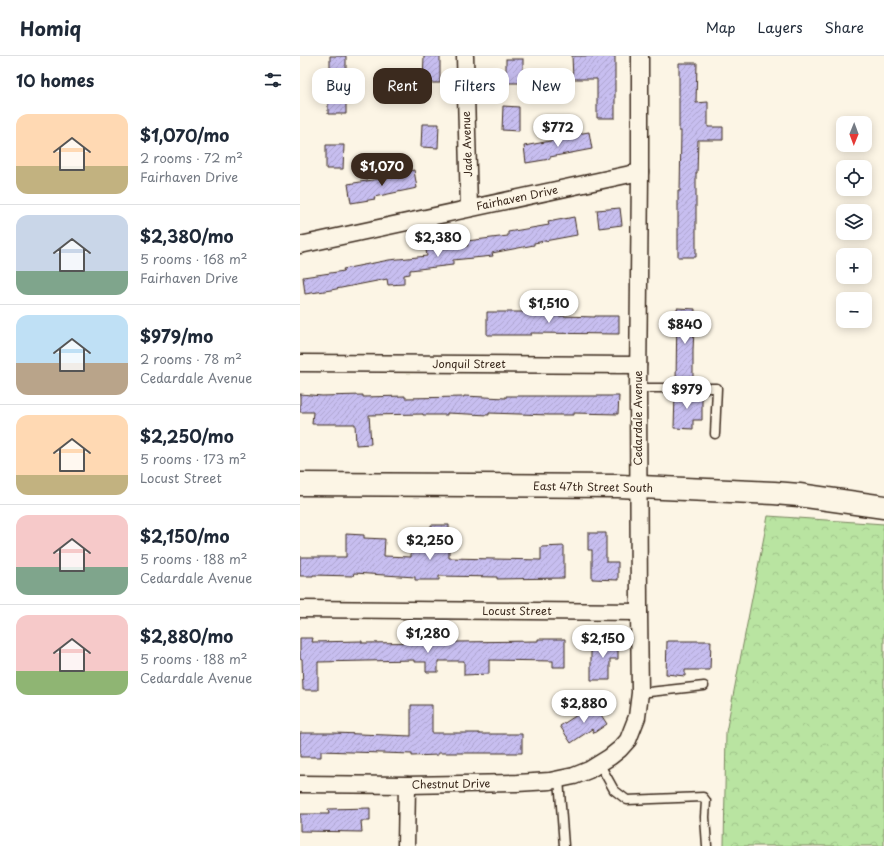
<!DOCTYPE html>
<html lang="en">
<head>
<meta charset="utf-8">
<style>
	:root { --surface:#fff; --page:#f2f2f3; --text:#1f2937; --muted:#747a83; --line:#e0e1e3; --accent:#3b2a1e }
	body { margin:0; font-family:"Playpen Sans",sans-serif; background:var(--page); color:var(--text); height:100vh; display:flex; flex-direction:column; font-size:15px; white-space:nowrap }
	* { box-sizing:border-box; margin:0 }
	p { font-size:13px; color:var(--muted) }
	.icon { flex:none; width:22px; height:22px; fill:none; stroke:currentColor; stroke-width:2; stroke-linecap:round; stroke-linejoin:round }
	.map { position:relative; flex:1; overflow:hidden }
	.sheet { display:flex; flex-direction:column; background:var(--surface); width:300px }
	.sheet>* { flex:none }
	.top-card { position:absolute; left:12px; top:12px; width:380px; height:36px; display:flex; gap:8px }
	.needle { width:26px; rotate:181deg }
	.controls { position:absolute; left:536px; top:60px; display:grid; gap:8px }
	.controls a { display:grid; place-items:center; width:36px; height:36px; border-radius:8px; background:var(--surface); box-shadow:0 2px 10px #0003; font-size:20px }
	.price { position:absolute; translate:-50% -34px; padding:0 9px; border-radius:14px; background:#fff; color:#222; font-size:13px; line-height:26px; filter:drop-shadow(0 1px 2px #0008) }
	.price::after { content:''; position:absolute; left:50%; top:24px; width:12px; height:9px; margin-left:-6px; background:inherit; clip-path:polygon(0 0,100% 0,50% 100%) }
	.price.current { background:var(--accent); color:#fff }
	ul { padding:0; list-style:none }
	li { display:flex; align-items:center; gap:12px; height:100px; padding:0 16px }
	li+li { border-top:1px solid var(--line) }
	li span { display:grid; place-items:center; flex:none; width:112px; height:80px; border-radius:12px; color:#555 }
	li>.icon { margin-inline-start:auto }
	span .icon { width:48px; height:48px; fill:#fffc; stroke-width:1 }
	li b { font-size:17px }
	h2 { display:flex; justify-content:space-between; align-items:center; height:48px; padding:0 16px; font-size:17px }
	.tag { padding:0 14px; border-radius:12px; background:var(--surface); box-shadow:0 2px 10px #0003; font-size:14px; line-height:36px }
	.tag.current { background:var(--accent); color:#fff }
	header { display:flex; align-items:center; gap:24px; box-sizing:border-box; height:56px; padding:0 20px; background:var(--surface); border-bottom:1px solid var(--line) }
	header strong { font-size:19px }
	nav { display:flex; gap:22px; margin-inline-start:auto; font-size:14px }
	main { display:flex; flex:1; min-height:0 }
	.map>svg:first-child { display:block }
</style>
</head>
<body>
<header>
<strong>Homiq</strong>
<nav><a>Map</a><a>Layers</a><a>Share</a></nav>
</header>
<main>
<section class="sheet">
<h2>10 homes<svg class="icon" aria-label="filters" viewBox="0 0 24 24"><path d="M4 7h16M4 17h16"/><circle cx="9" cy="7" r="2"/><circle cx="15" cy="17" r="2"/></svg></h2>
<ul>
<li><span style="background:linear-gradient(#ffd9b3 65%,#c2b280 0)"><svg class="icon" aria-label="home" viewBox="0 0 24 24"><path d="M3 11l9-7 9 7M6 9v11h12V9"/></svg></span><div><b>$1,070/mo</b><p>2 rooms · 72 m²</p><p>Fairhaven Drive</p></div></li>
<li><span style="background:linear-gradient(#c9d6e8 70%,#7fa58c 0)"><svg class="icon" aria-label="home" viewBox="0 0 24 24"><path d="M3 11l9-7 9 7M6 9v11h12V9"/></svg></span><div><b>$2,380/mo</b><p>5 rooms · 168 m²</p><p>Fairhaven Drive</p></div></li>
<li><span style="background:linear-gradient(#bfe0f5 60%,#b9a48a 0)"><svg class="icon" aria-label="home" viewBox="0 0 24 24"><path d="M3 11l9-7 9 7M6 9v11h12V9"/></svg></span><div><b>$979/mo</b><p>2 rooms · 78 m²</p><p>Cedardale Avenue</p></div></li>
<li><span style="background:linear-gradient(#ffd9b3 75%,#c2b280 0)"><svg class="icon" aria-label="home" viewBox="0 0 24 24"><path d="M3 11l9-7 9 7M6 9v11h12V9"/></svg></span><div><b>$2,250/mo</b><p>5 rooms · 173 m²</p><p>Locust Street</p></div></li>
<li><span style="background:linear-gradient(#f6c9c9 65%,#7fa58c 0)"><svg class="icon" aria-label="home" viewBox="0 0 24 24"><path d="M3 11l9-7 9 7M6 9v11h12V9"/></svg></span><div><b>$2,150/mo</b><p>5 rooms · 188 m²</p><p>Cedardale Avenue</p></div></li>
<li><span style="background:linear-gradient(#f6c9c9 70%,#8fb573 0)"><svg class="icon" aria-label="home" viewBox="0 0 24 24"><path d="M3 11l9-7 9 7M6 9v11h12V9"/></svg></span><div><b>$2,880/mo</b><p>5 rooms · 188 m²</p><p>Cedardale Avenue</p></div></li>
</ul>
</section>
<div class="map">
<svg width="584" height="790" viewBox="0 0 584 790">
	<defs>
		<pattern id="forest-crowns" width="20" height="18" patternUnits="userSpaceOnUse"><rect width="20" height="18" fill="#b9e4a1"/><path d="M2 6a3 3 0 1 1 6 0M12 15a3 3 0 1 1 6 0" fill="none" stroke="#a0c48a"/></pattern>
		<pattern id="building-hatch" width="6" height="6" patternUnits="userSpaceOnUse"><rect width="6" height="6" fill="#c7bef0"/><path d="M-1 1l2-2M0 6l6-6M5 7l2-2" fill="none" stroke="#aca3cd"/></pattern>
	</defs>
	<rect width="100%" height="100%" fill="#fcf5e5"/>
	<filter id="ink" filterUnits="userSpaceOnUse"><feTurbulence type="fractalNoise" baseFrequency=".025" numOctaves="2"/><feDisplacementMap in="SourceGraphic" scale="8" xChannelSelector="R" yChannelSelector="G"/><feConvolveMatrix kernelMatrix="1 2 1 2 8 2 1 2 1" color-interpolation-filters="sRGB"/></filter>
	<g filter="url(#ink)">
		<path fill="url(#forest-crowns)" stroke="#7a8760" d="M468 460 584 468V790H424L426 676Z"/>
		<g fill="url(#building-hatch)" stroke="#3b2a1e">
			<path d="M30 0H46V58H28V25H30Z"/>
			<path d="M124 0H140V27H123Z"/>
			<path d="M272 0H315V62H297V23H273Z"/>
			<rect x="206" y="3" width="17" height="24"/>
			<path d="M379 7H397L396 47 408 46V71H423V84H398L397 117H396V201H378V135H380L381 75H379Z"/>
			<path d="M203 50 219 51V75L202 74Z"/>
			<path d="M122 68H139L138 92 121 91Z"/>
			<path d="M289 76 292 93 250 101V103L226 107 224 90 266 82 265 80Z"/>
			<path d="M26 89H44L43 113H26Z"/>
			<path d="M114 114 117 132 74 141 75 143 51 147 48 128 91 121 90 119Z"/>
			<path d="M320 152 322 169 299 172 297 154Z"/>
			<path d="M274 161 277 179 234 187V189L192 197 193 200 153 204V209L110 214V218L104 219V228L88 229 87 223 31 234 5 238 3 221 44 215 43 213 89 204 127 200 126 194 168 190 167 185 208 180V176L249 169 248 166Z"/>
			<path d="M377 252 395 253 393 294V326H376Z"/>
			<path d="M187 256H231V259L295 261V260H319V278L231 277V279H187Z"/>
			<path d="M0 338 22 340 63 339V341L105 340V342L164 341V340L206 342V340H319L318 358 274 357V359H249L189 357V359L147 357V359H123V358L69 359 71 388 56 389 55 368H12L13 356H0Z"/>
			<path d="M375 338H402V364H393V373L374 372Z"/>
			<path d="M131 469H149V502L241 504V491L264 490V522L197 523V521L139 520V524H115V521L54 517 53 520 13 519V520H0V501H46V478L64 479V482L85 483 84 500 111 501V484H131Z"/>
			<path d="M288 477H306V506H318V524L292 523V494H288Z"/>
			<path d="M0 582H13L12 586 62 585V587L156 586 238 585V583H265V611H253V605L189 604V618L164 619V605H138V616H126V606H114V604L18 606V634H3L2 603 0 602Z"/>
			<path d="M291 585H318V603H310V624H291Z"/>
			<path d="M367 585H411L410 614H385V620L366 618Z"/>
			<path d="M294 648 307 668 294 677 292 673 271 687 260 670Z"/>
			<path d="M111 649H132V677H179V678H222V697H138V699L112 700V698L21 695V701H0V677H34L111 680Z"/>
			<path d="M70 752V765H61L62 776 0 775V758H29L28 753Z"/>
		</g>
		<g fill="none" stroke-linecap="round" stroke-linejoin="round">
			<defs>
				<g id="lane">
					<path d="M338 332H417L415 378"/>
					<path d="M340 637 404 630"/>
					<path d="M299 707 314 734 327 744 403 741 406 745 405 761 407 790"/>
					<path d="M259 723 264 790"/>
				</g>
				<g id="street">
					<path d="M165 0 169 152"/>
					<path d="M0 189 340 116"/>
					<path d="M0 307 338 309"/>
					<path d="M0 553 339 556"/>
					<path d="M0 728 107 729 217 727 250 725 274 720 289 714 310 701 320 693 328 684 337 661 340 637 339 556 338 332 340 116V0"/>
					<path d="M106 790 107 729"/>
				</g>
				<path id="secondary" d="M0 428 318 430 474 437 499 439 584 451"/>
			</defs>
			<use href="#lane" stroke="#3b2a1e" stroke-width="11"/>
			<use href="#street" stroke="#3b2a1e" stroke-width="19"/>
			<use href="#secondary" stroke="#3b2a1e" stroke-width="25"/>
			<use href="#lane" stroke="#fcf5e5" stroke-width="8"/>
			<use href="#street" stroke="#fcf5e5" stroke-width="16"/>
			<use href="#secondary" stroke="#fcf5e5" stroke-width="22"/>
		</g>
	</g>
	<g text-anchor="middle" stroke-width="4" stroke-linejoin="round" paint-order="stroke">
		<g font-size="11" fill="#3b2a1e" stroke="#fcf5e5">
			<text transform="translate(167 88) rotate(-92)" y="4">Jade Avenue</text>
			<text transform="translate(217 142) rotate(-12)" y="4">Fairhaven Drive</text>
			<text x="169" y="312">Jonquil Street</text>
			<text transform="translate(338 362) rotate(-90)" y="4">Cedardale Avenue</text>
			<text transform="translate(293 431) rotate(1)" y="4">East 47th Street South</text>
			<text x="217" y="559">Locust Street</text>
			<text transform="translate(151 728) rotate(-1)" y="4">Chestnut Drive</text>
		</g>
	</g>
</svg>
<div class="controls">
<a><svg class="needle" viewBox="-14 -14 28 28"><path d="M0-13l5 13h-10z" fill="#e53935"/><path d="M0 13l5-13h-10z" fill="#747a83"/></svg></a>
<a><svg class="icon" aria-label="locate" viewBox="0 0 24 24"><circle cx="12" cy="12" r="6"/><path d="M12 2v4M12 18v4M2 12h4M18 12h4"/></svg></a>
<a><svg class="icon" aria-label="layers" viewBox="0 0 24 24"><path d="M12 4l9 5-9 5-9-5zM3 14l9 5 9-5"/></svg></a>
<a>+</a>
<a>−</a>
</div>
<b class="price" style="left:258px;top:92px">$772</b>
<b class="price current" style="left:82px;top:131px">$1,070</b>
<b class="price" style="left:138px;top:202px">$2,380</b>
<b class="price" style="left:249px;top:268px">$1,510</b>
<b class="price" style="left:385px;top:289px">$840</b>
<b class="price" style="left:387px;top:354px">$979</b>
<b class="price" style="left:130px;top:505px">$2,250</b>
<b class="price" style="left:128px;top:598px">$1,280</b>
<b class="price" style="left:303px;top:603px">$2,150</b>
<b class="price" style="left:284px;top:668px">$2,880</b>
<div class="top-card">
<a class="tag">Buy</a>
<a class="tag current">Rent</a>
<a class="tag">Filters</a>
<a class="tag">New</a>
</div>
</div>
</main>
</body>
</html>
